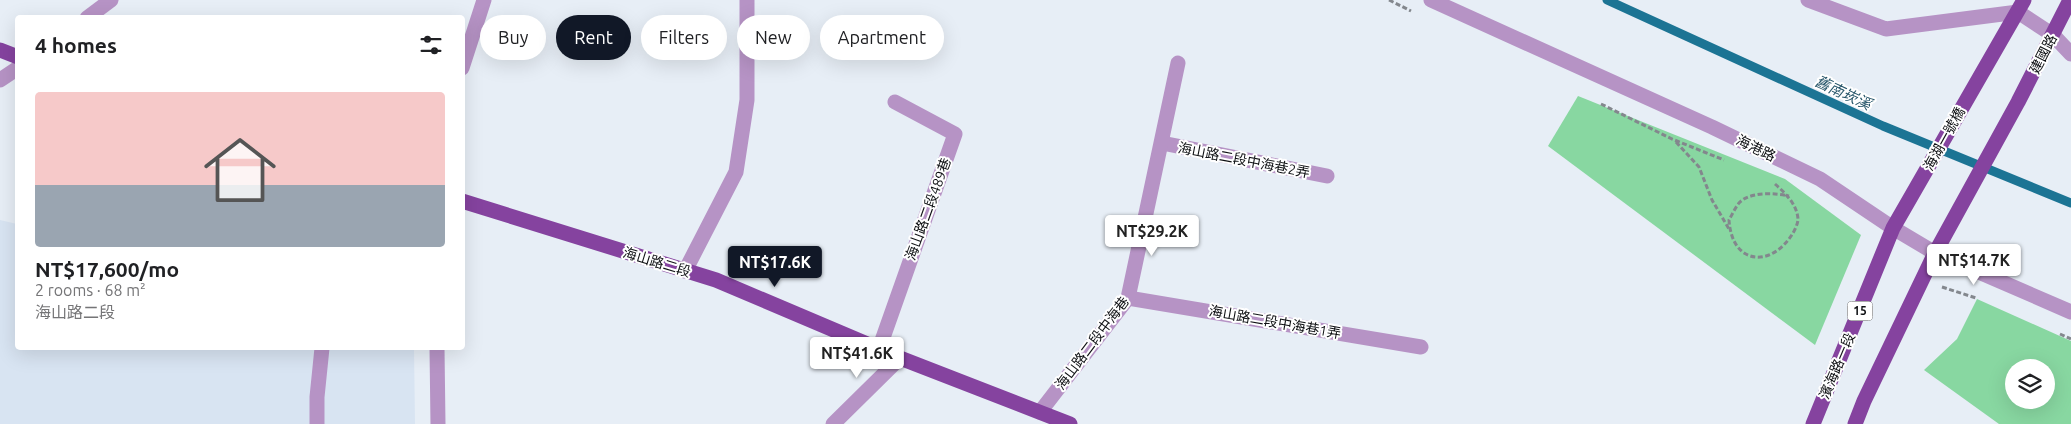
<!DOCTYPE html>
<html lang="en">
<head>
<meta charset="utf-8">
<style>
	:root { --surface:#fff; --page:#f2f2f2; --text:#202124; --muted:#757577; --line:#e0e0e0; --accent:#111827 }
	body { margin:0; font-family:Ubuntu,"Noto Sans TC",sans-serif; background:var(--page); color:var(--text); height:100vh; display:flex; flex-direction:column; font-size:19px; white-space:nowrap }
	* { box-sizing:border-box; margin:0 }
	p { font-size:16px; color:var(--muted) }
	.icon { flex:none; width:28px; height:28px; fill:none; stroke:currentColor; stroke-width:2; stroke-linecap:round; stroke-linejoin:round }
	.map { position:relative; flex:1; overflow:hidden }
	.drawer { position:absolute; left:15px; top:15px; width:450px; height:335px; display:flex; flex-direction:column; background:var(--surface); border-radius:5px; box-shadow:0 5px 20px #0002 }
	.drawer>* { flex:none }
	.guide { position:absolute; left:480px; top:15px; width:475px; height:45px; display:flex; gap:10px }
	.fabs { position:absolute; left:2005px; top:359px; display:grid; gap:10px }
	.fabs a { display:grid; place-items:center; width:50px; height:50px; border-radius:50%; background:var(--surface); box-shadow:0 5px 20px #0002; font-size:25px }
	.price { position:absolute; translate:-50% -42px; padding:0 11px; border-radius:5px; background:#fff; color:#222; font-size:16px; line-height:32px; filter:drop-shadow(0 1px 2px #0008) }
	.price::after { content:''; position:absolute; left:50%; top:30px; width:15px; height:11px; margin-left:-8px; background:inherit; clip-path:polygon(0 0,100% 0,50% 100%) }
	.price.selected { background:var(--accent); color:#fff }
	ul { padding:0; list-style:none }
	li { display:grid; align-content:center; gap:10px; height:265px; padding:0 20px }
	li+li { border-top:1px solid var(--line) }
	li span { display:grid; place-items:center; height:155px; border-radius:5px; color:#555 }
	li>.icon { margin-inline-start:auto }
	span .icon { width:90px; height:90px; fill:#fffc; stroke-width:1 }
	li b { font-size:21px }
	h2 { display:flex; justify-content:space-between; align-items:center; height:60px; padding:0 20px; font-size:21px }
	.tag { padding:0 18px; border-radius:22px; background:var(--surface); box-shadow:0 5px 20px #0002; font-size:18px; line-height:45px }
	.tag.selected { background:var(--accent); color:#fff }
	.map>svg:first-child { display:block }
</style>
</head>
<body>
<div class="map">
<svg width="2071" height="424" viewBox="0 0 2071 424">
	<rect width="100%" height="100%" fill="#e7eef6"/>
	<path fill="#d8e4f2" d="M0 220 17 224 18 348H414L415 424H0Z"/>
	<g fill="#88d7a1" fill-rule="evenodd">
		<path d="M1578 96 1785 179 1861 235 1815 345 1548 146Z"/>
		<path d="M1977 299 2071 341V424H1999L1924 370 1957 339ZM2014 368H2046V400H2014Z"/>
	</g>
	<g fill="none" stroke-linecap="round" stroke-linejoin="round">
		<path stroke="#1c7494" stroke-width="9" d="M1607 0 1883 126 2071 203"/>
		<g stroke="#83878d" stroke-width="3" stroke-dasharray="5 2.5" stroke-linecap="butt">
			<path d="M1389 0 1411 11"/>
			<path d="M1601 104 1672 139 1724 160"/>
			<path d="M1676 142 1699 167 1712 200 1729 229"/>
			<path d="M1775 184C1785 193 1797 204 1798 219 1798 223 1795 230 1793 233 1772 268 1732 266 1729 220 1732 215 1735 208 1739 203 1750 191 1776 193 1789 196"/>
			<path d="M1942 287 1976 298"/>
			<path d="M2060 334 2071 339"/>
		</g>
		<g stroke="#b693c5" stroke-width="15">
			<path d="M1431 0 1712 127 1820 179 1893 228 1935 253 2071 312"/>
			<path d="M1808 0 1886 29 2018 12 2053 35 2071 54"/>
			<path d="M87 18 111 0"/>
			<path d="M462 68 484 0"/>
			<path d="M0 80 18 68"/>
			<path d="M1162 143 1327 176"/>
			<path d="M685 271 736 172 747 100V0"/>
			<path d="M1128 298 1421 347"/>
			<path d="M437 348 438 424"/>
			<path d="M879 349 955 134 895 102"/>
			<path d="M1040 412 1128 298 1178 63"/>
			<path d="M317 424V397L322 348"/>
			<path d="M833 424 900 358"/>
		</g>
		<g stroke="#85439f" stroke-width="15">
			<path d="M0 50 18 57"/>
			<path d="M462 201 716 280 900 358 1070 424"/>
			<path d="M1813 424 1893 228 2024 0"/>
			<path d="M1855 424 1864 401 1935 253 2018 102 2070 0"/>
		</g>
	</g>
	<g text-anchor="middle" stroke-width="4" stroke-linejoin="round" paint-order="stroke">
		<rect fill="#fff" stroke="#565759" stroke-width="1" x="1847.5" y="301.5" width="25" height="19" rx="4"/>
		<g font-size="12" font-weight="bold" fill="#0d0f12">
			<text x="1860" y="315">15</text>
		</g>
		<g font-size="14" fill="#0d0f12" stroke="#fff">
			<text transform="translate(2043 54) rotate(-63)" y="5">建國路</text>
			<text transform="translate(1944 139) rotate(-61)" y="5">海湖一號橋</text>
			<text transform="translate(1756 148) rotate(26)" y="5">海港路</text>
			<text transform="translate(1244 160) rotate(11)" y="5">海山路二段中海巷2弄</text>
			<text transform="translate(928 209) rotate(-70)" y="5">海山路二段489巷</text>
			<text transform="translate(657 262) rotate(17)" y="5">海山路二段</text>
			<text transform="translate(1275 322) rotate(10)" y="5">海山路二段中海巷1弄</text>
			<text transform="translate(1092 343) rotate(-53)" y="5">海山路二段中海巷</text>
			<text transform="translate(1837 366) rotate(-67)" y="5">濱海路一段</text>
		</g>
		<g font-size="15" font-style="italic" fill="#265569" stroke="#fff">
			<text transform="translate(1843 93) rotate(25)" y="5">舊南崁溪</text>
		</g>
	</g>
</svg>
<div class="fabs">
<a><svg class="icon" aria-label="layers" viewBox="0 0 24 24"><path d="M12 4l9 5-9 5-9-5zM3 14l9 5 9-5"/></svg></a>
</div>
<b class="price" style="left:1152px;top:257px">NT$29.2K</b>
<b class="price" style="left:1974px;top:286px">NT$14.7K</b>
<b class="price selected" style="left:775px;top:288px">NT$17.6K</b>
<b class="price" style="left:857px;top:379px">NT$41.6K</b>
<div class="guide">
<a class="tag">Buy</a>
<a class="tag selected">Rent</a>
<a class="tag">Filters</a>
<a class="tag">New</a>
<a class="tag">Apartment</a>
</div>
<section class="drawer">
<h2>4 homes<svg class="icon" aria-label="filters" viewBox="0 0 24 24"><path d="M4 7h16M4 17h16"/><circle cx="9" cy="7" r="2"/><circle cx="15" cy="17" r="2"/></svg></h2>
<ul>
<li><span style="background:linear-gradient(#f6c9c9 60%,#9aa5b1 0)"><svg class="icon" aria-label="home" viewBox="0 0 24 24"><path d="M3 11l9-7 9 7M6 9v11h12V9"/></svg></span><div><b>NT$17,600/mo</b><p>2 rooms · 68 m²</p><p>海山路二段</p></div></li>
</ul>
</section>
</div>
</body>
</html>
